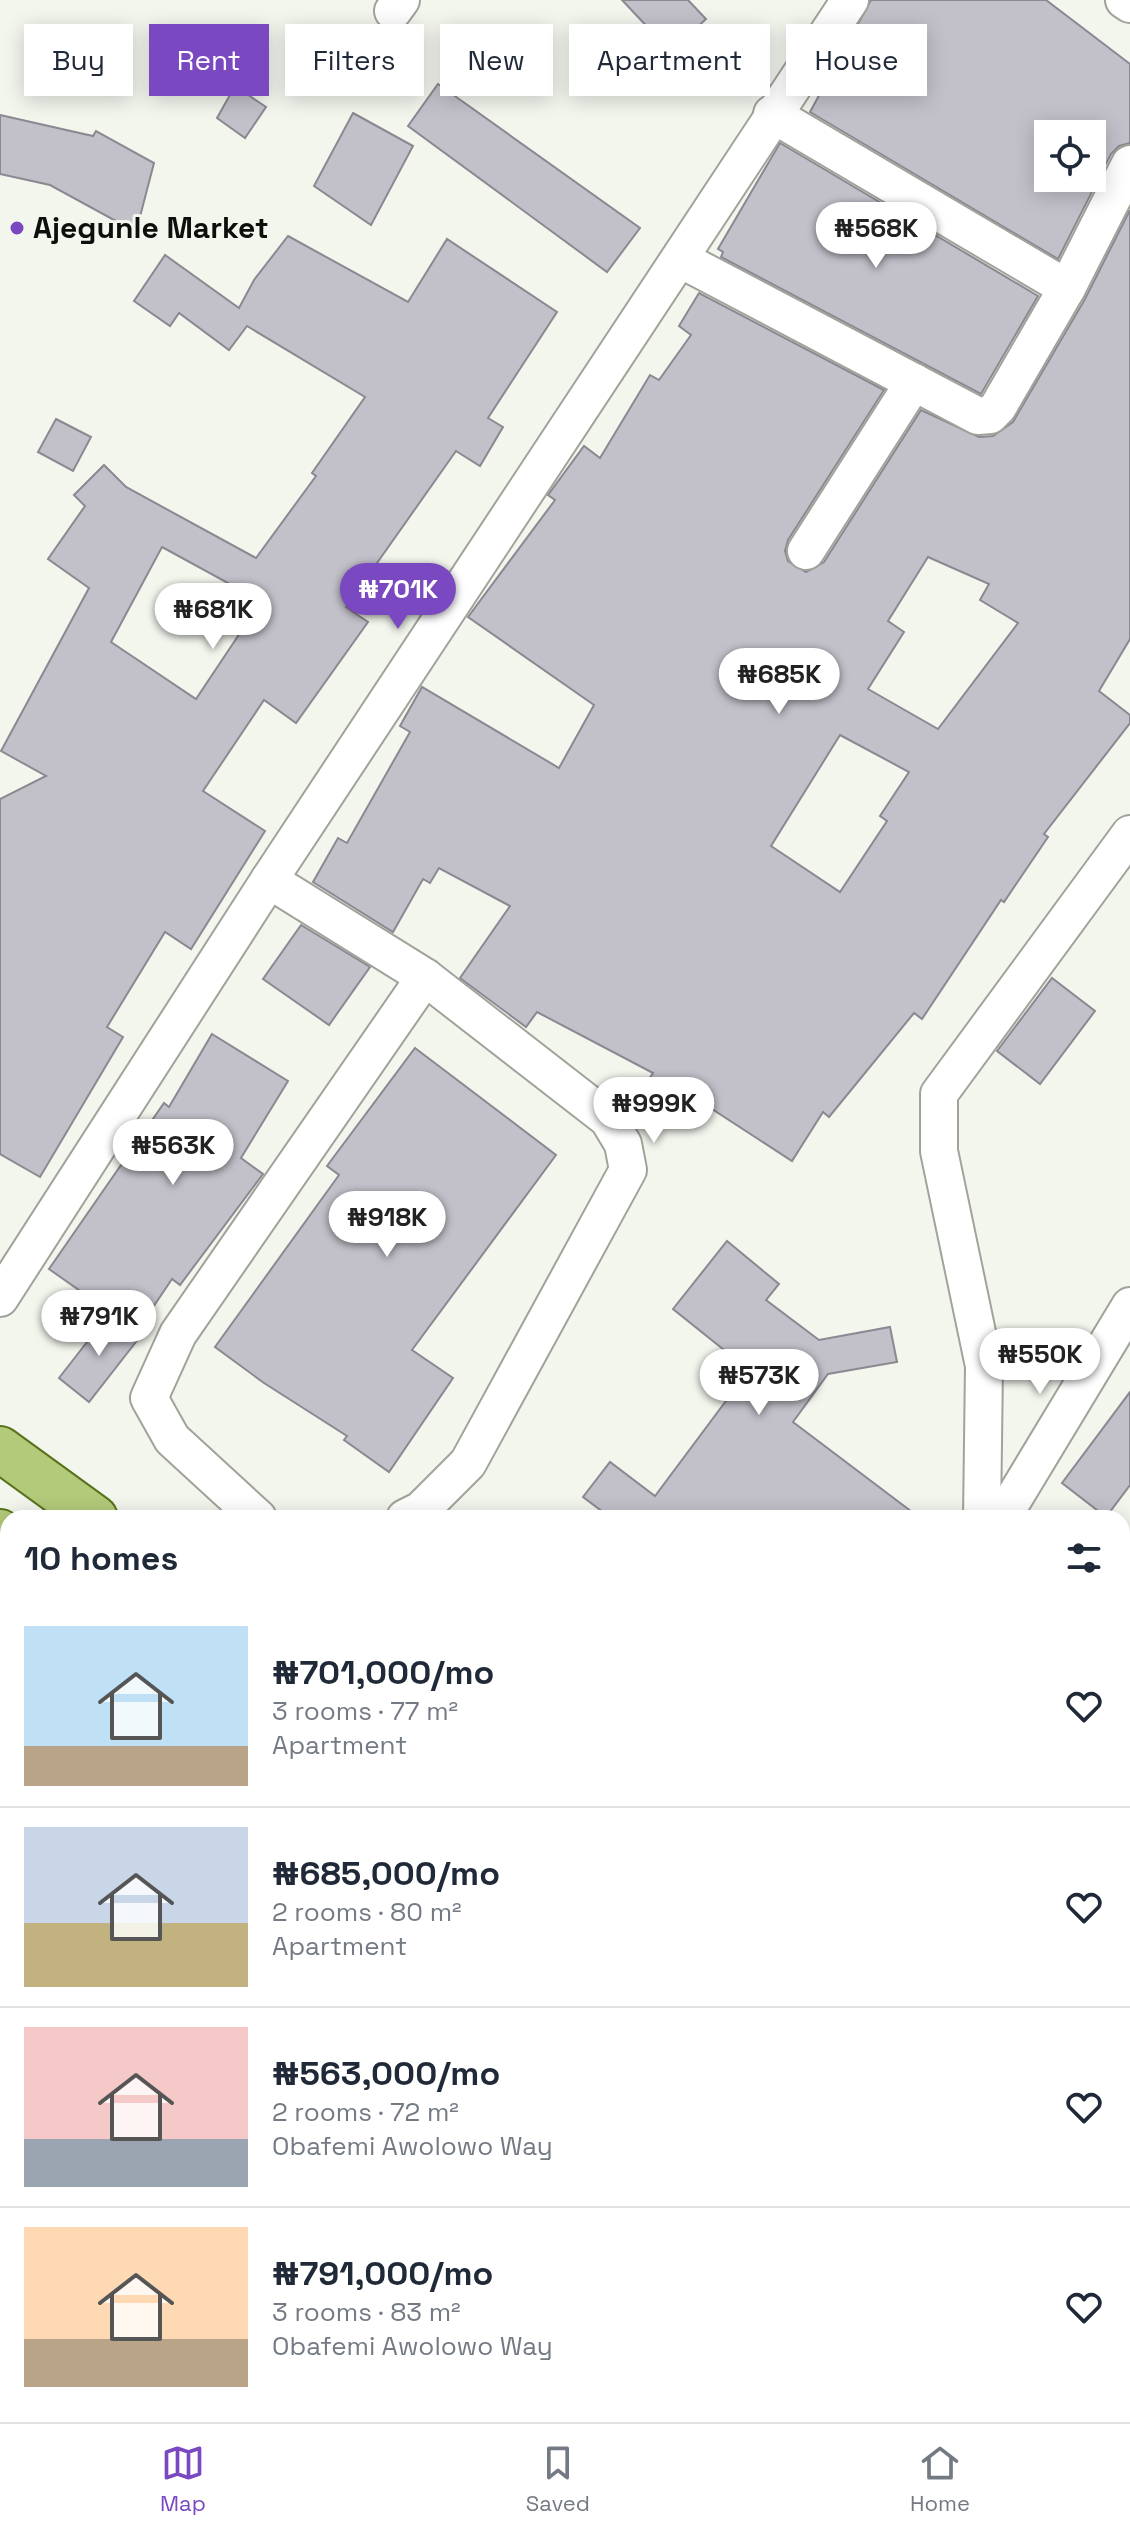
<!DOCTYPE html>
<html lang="en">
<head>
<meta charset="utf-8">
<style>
	:root { --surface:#fff; --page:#f6f6f7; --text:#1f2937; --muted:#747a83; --line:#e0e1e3; --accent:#7a48c0 }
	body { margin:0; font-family:"Space Grotesk",sans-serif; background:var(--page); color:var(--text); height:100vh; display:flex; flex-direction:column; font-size:30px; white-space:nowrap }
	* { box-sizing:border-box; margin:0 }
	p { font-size:26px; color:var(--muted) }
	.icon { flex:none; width:44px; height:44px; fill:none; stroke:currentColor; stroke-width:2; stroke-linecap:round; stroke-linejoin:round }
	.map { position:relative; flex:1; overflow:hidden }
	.drawer { position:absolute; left:0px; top:1510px; width:1130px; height:912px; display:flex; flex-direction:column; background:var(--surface); border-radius:24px 24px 0 0; box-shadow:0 4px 20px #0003 }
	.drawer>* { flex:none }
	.banner { position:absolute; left:24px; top:24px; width:1082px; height:72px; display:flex; gap:16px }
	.fabs { position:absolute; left:1034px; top:120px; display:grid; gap:16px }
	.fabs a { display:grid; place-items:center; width:72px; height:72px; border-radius:0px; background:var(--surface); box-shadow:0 4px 20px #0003; font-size:40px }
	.price { position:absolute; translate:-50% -68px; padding:0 18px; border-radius:28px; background:#fff; color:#222; font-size:26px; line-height:52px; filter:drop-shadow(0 2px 4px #0008) }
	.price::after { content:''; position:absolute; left:50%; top:48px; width:24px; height:18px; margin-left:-12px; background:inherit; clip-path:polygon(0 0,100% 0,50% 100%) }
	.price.active { background:var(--accent); color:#fff }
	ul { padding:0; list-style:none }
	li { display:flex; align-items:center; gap:24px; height:200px; padding:0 24px }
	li+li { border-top:2px solid var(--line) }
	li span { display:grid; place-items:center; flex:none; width:224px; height:160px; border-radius:0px; color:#555 }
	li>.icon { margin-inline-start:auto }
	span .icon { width:96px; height:96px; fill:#fffc; stroke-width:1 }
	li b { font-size:34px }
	h2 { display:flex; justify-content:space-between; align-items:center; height:96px; padding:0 24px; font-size:34px }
	.pill { padding:0 28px; border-radius:0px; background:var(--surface); box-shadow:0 4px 20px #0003; font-size:28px; line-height:72px }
	.pill.active { background:var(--accent); color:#fff }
	.tabs { display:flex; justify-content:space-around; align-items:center; height:112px; border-top:2px solid var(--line); background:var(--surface); font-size:22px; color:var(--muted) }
	.tabs a { display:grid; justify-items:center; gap:4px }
	.tabs .active { color:var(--accent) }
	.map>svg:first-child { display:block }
</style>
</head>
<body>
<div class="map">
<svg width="1130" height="2422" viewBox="0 0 1130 2422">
	<rect width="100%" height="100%" fill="#f2f6ed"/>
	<g fill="#c2c0c9" stroke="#8b8891" stroke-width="2" fill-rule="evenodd">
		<path d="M622 0H688L706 19 671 52Z"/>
		<path d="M871 0H1046L1130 64V143L1119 146 1111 154 1058 259 810 112ZM1048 134H1092V178H1048Z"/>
		<path d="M438 84 640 228 607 272 408 126Z"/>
		<path d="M235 86 266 107 245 138 217 118Z"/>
		<path d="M353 113 413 146 371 225 314 186Z"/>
		<path d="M0 115 93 136 96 131 154 163 136 232 50 185 0 174Z"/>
		<path d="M780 143 1038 296 981 394 721 257 723 252 718 249Z"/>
		<path d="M1130 210V639L1099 691 1130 715V723L1044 834 1048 837 1004 902 1001 900 922 1019 914 1013 829 1117 823 1112 792 1161 698 1100 688 1116 644 1087 653 1073 537 1012 526 1027 460 978 510 906 439 868 430 883 423 879 393 932 313 882 338 838 347 843 410 732 400 726 422 687 559 768 594 705 468 617 555 500 548 495 584 446 600 458 650 375 659 380 691 335 679 326 699 293 884 390 788 540 785 551 788 561 806 572 824 562 921 410 979 437 993 436 1013 422 1085 299ZM928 557 989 584 980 600 1018 623 938 729 868 689 904 632 888 621ZM840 735 909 772 880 816 887 821 840 892 771 846Z"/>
		<path d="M288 236 408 302 447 239 557 312 488 418 503 427 480 466 456 451 346 607 368 622 296 723 264 700 203 791 265 831 191 949 165 932 107 1027 123 1037 40 1177 0 1154V799L46 776 1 751 89 588 48 559 85 506 74 495 104 465 126 487 256 558 316 476 312 473 365 397 247 326 229 350 179 313 170 326 134 301 165 255 239 308 254 280ZM162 547 250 595 232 617 244 627 196 699 111 642Z"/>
		<path d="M56 419 91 437 73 471 38 452Z"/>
		<path d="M301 925 370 967 329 1025 263 979Z"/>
		<path d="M1052 978 1095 1011 1040 1084 997 1051Z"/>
		<path d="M212 1034 288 1081 241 1158 263 1174 180 1285 172 1279 137 1331 49 1269 164 1103 169 1107Z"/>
		<path d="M415 1048 556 1155 412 1350 453 1378 389 1472 344 1440 347 1436 264 1383 215 1347 339 1175 327 1166Z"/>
		<path d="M727 1241 779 1284 766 1300 819 1340 890 1327 897 1362 828 1374 793 1422 920 1518H611L583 1497 610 1462 655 1496 749 1370 673 1309Z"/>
		<path d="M109 1314 139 1338 89 1402 59 1378Z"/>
		<path d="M1130 1392V1485L1106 1517 1062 1483Z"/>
	</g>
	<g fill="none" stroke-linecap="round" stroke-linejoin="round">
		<defs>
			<g id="minor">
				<path d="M1124 0 1130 4"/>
				<path d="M393 11 401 0"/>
				<path d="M772 114 1067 288"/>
				<path d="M682 260 978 416 990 415 998 407 1067 288 1130 164"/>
				<path d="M806 551 914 382"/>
				<path d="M269 880 425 977 608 1119 623 1144 628 1170 468 1463 421 1510 405 1518"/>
				<path d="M0 1298 269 880 850 0"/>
				<path d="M258 1518 172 1439 149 1398 178 1334 425 977"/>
				<path d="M982 1518 984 1366 939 1151V1094L1130 834"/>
				<path d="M1002 1518 1130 1306"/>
				<path d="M1122 1641 1130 1631"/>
				<path d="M0 2155 8 2144"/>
				<path d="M530 2422 536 2414"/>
			</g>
			<g id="primary">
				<path d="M0 1449 95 1518"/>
				<path d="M0 1532 8 1537"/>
				<path d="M817 2414 820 2422"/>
				<path d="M896 2414 899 2422"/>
			</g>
		</defs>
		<use href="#minor" stroke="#9fa39a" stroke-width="40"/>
		<use href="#primary" stroke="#58711a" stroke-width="48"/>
		<use href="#minor" stroke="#fff" stroke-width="36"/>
		<use href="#primary" stroke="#b3ca7a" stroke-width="44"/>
	</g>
	<circle fill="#7a48c0" stroke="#f2f6ed" stroke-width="3" cx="17" cy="228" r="8"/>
	<g text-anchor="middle" stroke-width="6" stroke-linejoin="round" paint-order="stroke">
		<g font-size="30" font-weight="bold" fill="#0d0f0c" stroke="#f2f6ed" text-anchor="start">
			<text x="33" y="238">Ajegunle Market</text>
		</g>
	</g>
</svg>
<div class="fabs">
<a><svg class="icon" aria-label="locate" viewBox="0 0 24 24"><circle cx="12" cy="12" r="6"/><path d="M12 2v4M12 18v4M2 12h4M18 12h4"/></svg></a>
</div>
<b class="price" style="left:876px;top:270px">₦568K</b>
<b class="price active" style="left:398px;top:631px">₦701K</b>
<b class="price" style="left:213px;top:651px">₦681K</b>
<b class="price" style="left:779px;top:716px">₦685K</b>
<b class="price" style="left:654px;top:1145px">₦999K</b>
<b class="price" style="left:173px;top:1187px">₦563K</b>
<b class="price" style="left:387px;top:1259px">₦918K</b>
<b class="price" style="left:99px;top:1358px">₦791K</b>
<b class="price" style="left:1040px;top:1396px">₦550K</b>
<b class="price" style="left:759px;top:1417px">₦573K</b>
<div class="banner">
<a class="pill">Buy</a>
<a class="pill active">Rent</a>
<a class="pill">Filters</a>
<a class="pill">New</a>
<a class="pill">Apartment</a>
<a class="pill">House</a>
</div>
<section class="drawer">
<h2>10 homes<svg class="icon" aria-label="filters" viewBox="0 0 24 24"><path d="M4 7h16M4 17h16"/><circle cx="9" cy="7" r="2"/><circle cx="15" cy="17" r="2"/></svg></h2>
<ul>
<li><span style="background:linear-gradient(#bfe0f5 75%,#b9a48a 0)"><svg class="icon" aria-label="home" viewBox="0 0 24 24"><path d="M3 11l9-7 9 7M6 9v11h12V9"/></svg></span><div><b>₦701,000/mo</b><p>3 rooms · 77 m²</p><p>Apartment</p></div><svg class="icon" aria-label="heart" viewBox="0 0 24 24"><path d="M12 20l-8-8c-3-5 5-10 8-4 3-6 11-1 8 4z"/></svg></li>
<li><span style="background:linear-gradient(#c9d6e8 60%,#c2b280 0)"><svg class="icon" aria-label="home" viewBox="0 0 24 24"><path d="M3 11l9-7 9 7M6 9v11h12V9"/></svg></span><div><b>₦685,000/mo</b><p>2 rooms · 80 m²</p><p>Apartment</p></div><svg class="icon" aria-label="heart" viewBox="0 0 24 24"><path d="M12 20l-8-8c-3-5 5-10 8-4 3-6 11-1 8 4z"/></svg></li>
<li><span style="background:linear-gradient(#f6c9c9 70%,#9aa5b1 0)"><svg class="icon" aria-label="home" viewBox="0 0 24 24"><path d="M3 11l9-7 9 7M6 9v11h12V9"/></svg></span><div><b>₦563,000/mo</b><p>2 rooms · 72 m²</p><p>Obafemi Awolowo Way</p></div><svg class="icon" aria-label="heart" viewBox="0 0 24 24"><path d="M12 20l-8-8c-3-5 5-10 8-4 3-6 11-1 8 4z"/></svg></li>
<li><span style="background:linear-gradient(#ffd9b3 70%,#b9a48a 0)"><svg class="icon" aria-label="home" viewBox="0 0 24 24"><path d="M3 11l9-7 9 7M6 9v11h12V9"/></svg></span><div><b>₦791,000/mo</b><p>3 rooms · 83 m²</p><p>Obafemi Awolowo Way</p></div><svg class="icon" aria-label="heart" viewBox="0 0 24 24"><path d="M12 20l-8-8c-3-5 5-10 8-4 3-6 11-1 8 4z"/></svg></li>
</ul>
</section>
</div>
<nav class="tabs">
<a class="active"><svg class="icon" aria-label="map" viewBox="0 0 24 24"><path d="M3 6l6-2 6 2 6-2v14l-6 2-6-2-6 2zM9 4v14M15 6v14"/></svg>Map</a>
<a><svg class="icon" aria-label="saved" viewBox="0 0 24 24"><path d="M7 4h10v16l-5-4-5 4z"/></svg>Saved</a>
<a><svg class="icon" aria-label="home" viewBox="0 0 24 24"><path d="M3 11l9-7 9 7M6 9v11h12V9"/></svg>Home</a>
</nav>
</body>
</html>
